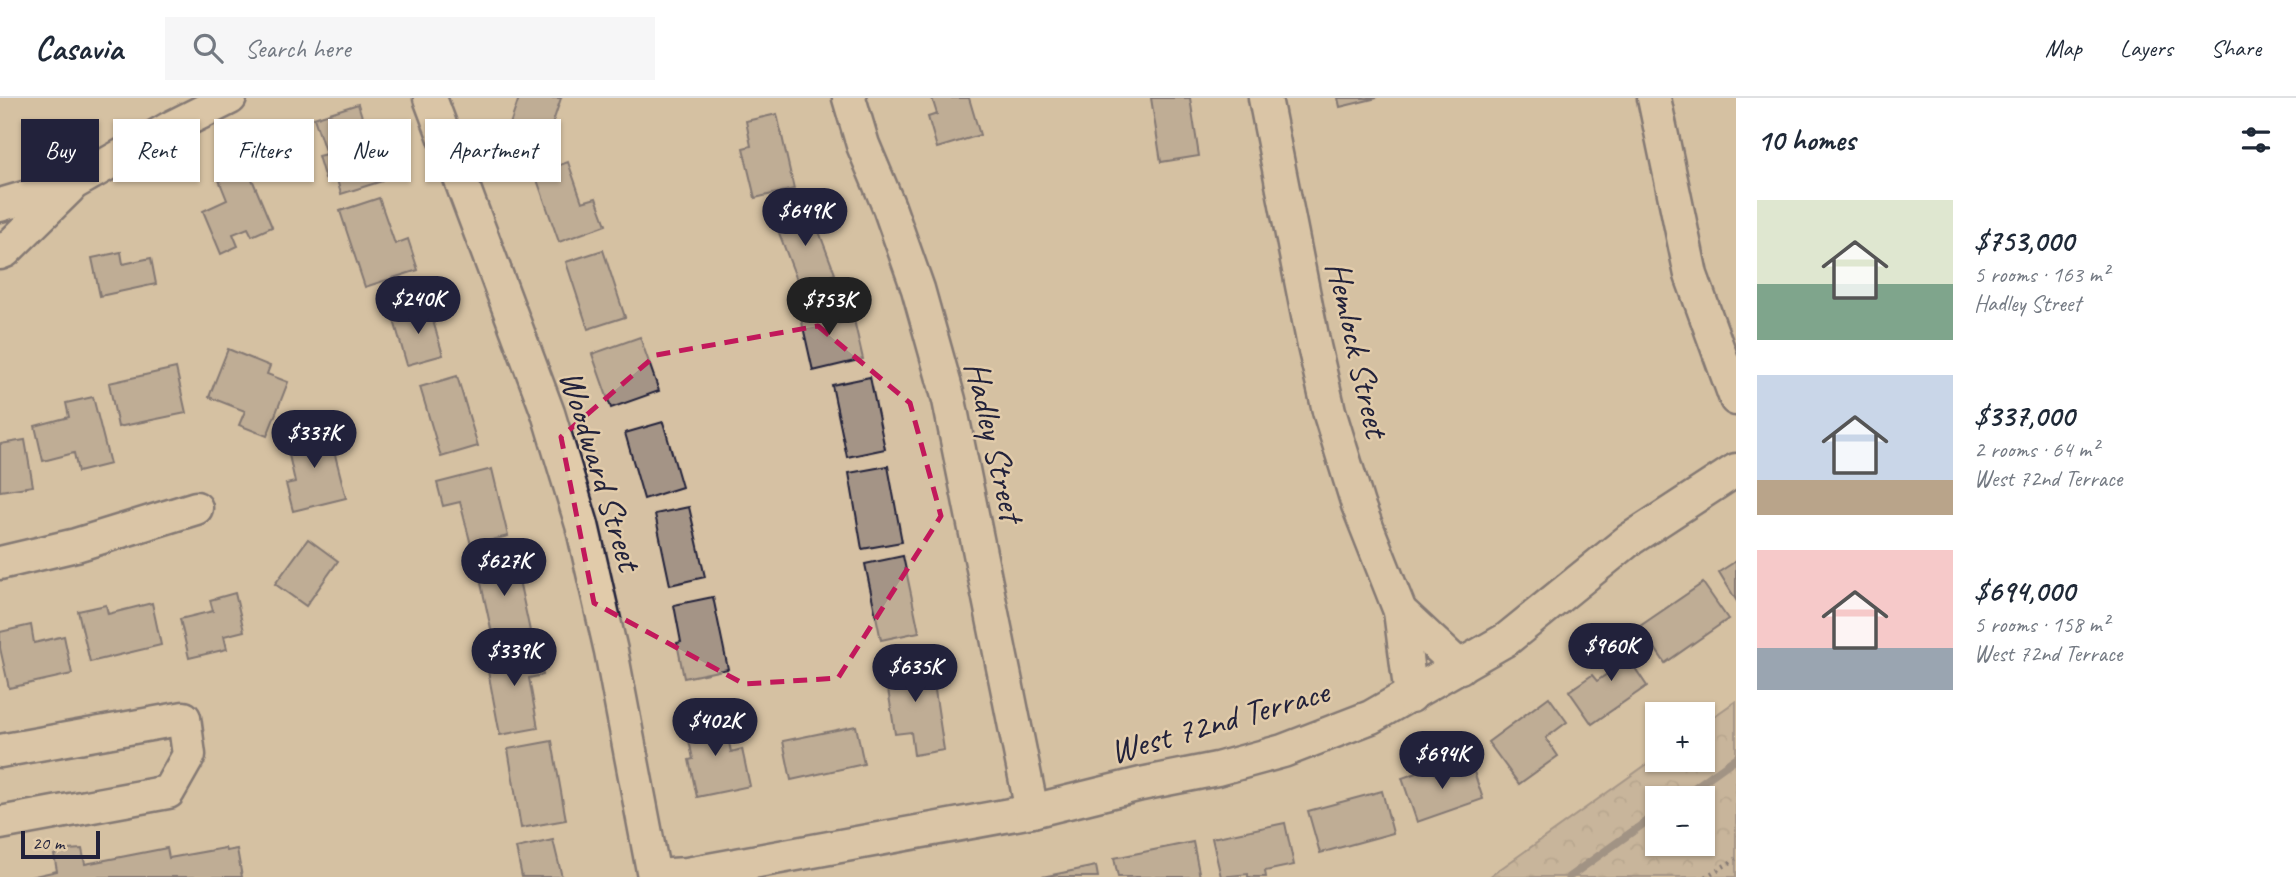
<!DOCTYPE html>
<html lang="en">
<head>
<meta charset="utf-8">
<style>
	:root { --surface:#fff; --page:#f6f6f7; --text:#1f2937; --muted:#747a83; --line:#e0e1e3; --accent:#22223b }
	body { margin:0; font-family:Caveat,sans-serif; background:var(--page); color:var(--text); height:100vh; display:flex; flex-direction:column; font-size:26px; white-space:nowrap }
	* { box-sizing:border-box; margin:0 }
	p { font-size:23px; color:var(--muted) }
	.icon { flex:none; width:38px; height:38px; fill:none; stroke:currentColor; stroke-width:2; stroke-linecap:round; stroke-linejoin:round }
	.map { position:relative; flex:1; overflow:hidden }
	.side { display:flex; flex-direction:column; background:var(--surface); width:560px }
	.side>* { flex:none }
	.guide { position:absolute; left:21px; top:21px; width:665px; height:63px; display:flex; gap:14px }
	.buttons { position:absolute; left:1645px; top:604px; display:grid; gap:14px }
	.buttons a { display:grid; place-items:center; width:70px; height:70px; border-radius:0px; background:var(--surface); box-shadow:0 2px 5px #0004; font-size:35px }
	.scale { position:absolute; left:21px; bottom:18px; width:79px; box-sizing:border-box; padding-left:7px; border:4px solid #22223b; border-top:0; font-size:19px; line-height:24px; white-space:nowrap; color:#22223b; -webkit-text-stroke:5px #e1cbaa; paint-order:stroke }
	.price { position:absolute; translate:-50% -60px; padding:0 16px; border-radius:24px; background:var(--accent); color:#fff; font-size:23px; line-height:46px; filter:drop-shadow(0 2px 4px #0008) }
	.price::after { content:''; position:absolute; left:50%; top:42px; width:21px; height:16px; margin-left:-10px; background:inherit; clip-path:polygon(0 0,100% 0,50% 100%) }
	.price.current { background:#222; color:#fff }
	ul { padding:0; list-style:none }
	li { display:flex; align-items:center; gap:21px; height:175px; padding:0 21px }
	li span { display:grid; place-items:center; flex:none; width:196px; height:140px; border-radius:0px; color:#555 }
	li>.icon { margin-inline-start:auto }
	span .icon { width:84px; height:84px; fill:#fffc; stroke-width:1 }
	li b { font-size:30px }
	h2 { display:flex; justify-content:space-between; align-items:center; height:84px; padding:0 21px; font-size:30px }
	.pill { padding:0 24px; border-radius:0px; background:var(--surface); box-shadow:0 2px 5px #0004; font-size:24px; line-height:63px }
	.pill.current { background:var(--accent); color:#fff }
	header { display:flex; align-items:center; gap:42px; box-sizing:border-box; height:98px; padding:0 35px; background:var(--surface); border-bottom:2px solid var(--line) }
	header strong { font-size:33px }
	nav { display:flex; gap:38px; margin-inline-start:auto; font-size:24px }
	.search { width:490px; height:63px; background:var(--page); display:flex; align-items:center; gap:18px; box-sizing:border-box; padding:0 24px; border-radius:0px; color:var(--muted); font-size:26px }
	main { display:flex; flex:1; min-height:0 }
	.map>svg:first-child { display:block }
</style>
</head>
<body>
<header>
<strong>Casavia</strong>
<div class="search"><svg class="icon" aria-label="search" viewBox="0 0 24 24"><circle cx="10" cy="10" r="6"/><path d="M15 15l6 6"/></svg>Search here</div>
<nav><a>Map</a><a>Layers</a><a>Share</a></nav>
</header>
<main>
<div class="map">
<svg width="1736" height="779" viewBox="0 0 1736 779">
	<defs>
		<pattern id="park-crowns" width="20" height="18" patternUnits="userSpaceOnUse" patternTransform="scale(1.75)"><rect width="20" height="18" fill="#b8a692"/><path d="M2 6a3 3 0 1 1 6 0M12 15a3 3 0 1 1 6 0" fill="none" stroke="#958778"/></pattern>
	</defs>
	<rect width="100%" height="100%" fill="#d6c1a3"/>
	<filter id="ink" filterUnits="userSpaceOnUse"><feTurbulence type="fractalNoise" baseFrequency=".0143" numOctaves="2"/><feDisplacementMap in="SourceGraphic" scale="14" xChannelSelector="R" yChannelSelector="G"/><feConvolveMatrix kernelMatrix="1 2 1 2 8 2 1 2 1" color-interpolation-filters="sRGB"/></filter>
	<g filter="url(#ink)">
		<path fill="url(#park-crowns)" stroke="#6d6466" stroke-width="2" fill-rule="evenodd" d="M1736 603V779H1489L1657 659V662H1703V626ZM1657 700H1703V746H1657Z"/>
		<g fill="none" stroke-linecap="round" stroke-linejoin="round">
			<g stroke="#635b61" stroke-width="8">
				<path d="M1680 700 1736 660"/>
				<path d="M1569 779 1657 716"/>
			</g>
		</g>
		<g fill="#a49486" stroke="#22223b" stroke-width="2">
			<path d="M519 0H561L542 57 504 44Z"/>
			<path d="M932 0H969L980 37 937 50 928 19 937 16Z"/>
			<path d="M1151 0H1190L1199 58 1161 64Z"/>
			<path d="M1338 0H1377L1340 9Z"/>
			<path d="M358 6 382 83 341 96 336 78 325 81 318 58 326 56 314 20Z"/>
			<path d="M777 16 794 91 755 100 743 50 751 48 746 23Z"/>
			<path d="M568 64 582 104 596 100 606 127 559 144 535 76Z"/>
			<path d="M247 69 272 129 252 138 248 130 233 136 238 148 221 156 203 113 227 102 219 82Z"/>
			<path d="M379 100 395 146 408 141 418 172 365 189 340 113Z"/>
			<path d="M809 107 835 176 800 190 776 127 792 122 789 115Z"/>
			<path d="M603 152 625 219 588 231 566 164Z"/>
			<path d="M121 154 123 166 151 160 156 186 100 198 92 160Z"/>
			<path d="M834 203 839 225 854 222 863 261 813 273 799 211Z"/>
			<path d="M429 209 443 257 407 267 393 219Z"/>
			<path d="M640 239 659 293 611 310 592 256Z"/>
			<path d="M228 251 270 268 267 276 288 284 267 338 239 327 245 313 209 299Z"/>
			<path d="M176 270 186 315 118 329 109 285Z"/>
			<path d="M457 278 478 348 441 359 420 289Z"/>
			<path d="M870 279 885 351 847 359 832 287Z"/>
			<path d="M93 299 110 366 78 374 74 355 43 363 35 328 69 319 66 305Z"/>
			<path d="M663 324 682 389 644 401 625 335Z"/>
			<path d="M328 329 346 400 293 413 286 386 295 384 285 339Z"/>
			<path d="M25 342 33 388 0 393V346Z"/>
			<path d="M888 368 902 444 862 451 849 375Z"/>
			<path d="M492 371 508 438 471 447 460 404 443 408 437 385Z"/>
			<path d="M689 409 705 479 670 487 655 416Z"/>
			<path d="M308 441 338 463 306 508 275 486Z"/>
			<path d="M903 458 919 534 881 542 865 466Z"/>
			<path d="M514 459 530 533 493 540 477 467Z"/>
			<path d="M1736 463V502L1719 474Z"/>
			<path d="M1703 485 1728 521 1665 565 1640 528Z"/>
			<path d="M235 495 244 533 224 538 227 551 189 560 180 521 213 513 210 502Z"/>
			<path d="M713 499 728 571 684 580 677 545 681 544 674 507Z"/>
			<path d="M152 505 161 547 90 564 78 513 106 507 108 516Z"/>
			<path d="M31 527 34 545 64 538 72 576 9 590 0 550V534Z"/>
			<path d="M1628 540 1645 564 1635 570 1647 588 1592 626 1569 593 1592 577 1597 583 1614 571 1604 556Z"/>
			<path d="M537 547 543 577 529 580 538 630 500 637 485 557Z"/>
			<path d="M930 559 944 652 914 657 911 634 895 636 884 566Z"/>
			<path d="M1549 599 1567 624 1546 640 1558 658 1519 686 1488 644Z"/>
			<path d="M723 616 731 654 742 651 750 688 697 699 689 662 693 661 685 624Z"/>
			<path d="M856 628 864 666 791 682 783 643Z"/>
			<path d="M552 643 566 722 521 730 508 651Z"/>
			<path d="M1471 665 1483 701 1417 724 1402 680 1433 669 1436 677Z"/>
			<path d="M1382 693 1393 735 1320 755 1308 713Z"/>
			<path d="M1285 725 1294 767 1265 773 1266 779H1248V776L1221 779 1212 740Z"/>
			<path d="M553 742 562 779H522L516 750Z"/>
			<path d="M1193 744 1200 779H1118L1114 760Z"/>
			<path d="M167 750 169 760 225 750 226 753 237 751 242 779H30L57 773 54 757 67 752 82 751 85 766Z"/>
			<path d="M1096 768 1098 779H1042Z"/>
		</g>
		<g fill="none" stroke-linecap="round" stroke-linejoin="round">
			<defs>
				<g id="minor">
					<path d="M430 0 548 315 582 427 611 553 654 778 687 776 1032 713 1141 686 1217 671 1283 653 1371 619 1507 541 1629 442 1736 372"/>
					<path d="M849 0 863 47 889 109 918 191 949 302 1032 713"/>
					<path d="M1265 0 1314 248 1329 313 1358 407 1400 513 1411 598"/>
					<path d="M1654 0 1691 177 1736 301"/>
					<path d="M0 107 72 86 172 29 230 0"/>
					<path d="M0 155 5 153 69 90"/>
					<path d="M0 465 76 447 196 410"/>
					<path d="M1400 513 1460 569"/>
					<path d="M0 653 184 620 189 657 168 694 0 725"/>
				</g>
			</defs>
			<use href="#minor" stroke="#22223b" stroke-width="37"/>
			<path stroke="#22223b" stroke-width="4.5" stroke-dasharray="2 5" stroke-linecap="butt" d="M1705 779 1736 761"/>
			<use href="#minor" stroke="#e1cbaa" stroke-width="32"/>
		</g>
	</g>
	<path d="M0 0H1736V779H0ZM818 228 910 305 941 418 838 580 744 586 594 505 561 339 656 257Z" fill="#d6c1a3" fill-opacity=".55" fill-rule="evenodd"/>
	<path fill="none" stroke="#c2185b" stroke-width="5" stroke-dasharray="14 9" stroke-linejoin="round" d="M818 228 910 305 941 418 838 580 744 586 594 505 561 339 656 257Z"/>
	<g text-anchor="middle" stroke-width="5" stroke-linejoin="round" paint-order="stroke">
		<g font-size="35" fill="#22223b" stroke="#e1cbaa">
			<text transform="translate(1358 251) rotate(77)" y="12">Hemlock Street</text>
			<text transform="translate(995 343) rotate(77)" y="12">Hadley Street</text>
			<text transform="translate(601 372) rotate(73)" y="12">Woodward Street</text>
			<text transform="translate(1219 623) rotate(-16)" y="12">West 72nd Terrace</text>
		</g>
	</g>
</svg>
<div class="buttons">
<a>+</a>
<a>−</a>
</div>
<div class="scale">20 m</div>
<b class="price" style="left:805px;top:150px">$649K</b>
<b class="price" style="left:418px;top:238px">$240K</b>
<b class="price current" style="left:829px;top:239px">$753K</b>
<b class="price" style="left:314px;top:372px">$337K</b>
<b class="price" style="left:504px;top:500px">$627K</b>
<b class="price" style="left:1611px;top:585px">$960K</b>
<b class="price" style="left:514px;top:590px">$339K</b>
<b class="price" style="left:915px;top:606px">$635K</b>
<b class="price" style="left:715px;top:660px">$402K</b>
<b class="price" style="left:1442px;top:693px">$694K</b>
<div class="guide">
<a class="pill current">Buy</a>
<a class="pill">Rent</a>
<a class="pill">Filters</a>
<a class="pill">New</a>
<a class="pill">Apartment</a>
</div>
</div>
<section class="side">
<h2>10 homes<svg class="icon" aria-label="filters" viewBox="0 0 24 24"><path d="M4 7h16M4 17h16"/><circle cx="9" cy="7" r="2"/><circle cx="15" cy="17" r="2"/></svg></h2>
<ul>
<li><span style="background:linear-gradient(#dfe7d0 60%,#7fa58c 0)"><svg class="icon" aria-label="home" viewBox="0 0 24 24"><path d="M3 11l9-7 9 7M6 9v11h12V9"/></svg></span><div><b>$753,000</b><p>5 rooms · 163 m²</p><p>Hadley Street</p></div></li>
<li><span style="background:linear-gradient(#c9d6e8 75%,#b9a48a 0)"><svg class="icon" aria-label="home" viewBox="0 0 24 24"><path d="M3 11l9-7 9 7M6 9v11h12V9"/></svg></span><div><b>$337,000</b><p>2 rooms · 64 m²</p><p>West 72nd Terrace</p></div></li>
<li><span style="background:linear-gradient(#f6c9c9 70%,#9aa5b1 0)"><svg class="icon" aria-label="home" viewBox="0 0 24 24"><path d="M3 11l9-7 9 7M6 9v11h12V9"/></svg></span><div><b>$694,000</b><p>5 rooms · 158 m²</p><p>West 72nd Terrace</p></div></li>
</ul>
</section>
</main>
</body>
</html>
